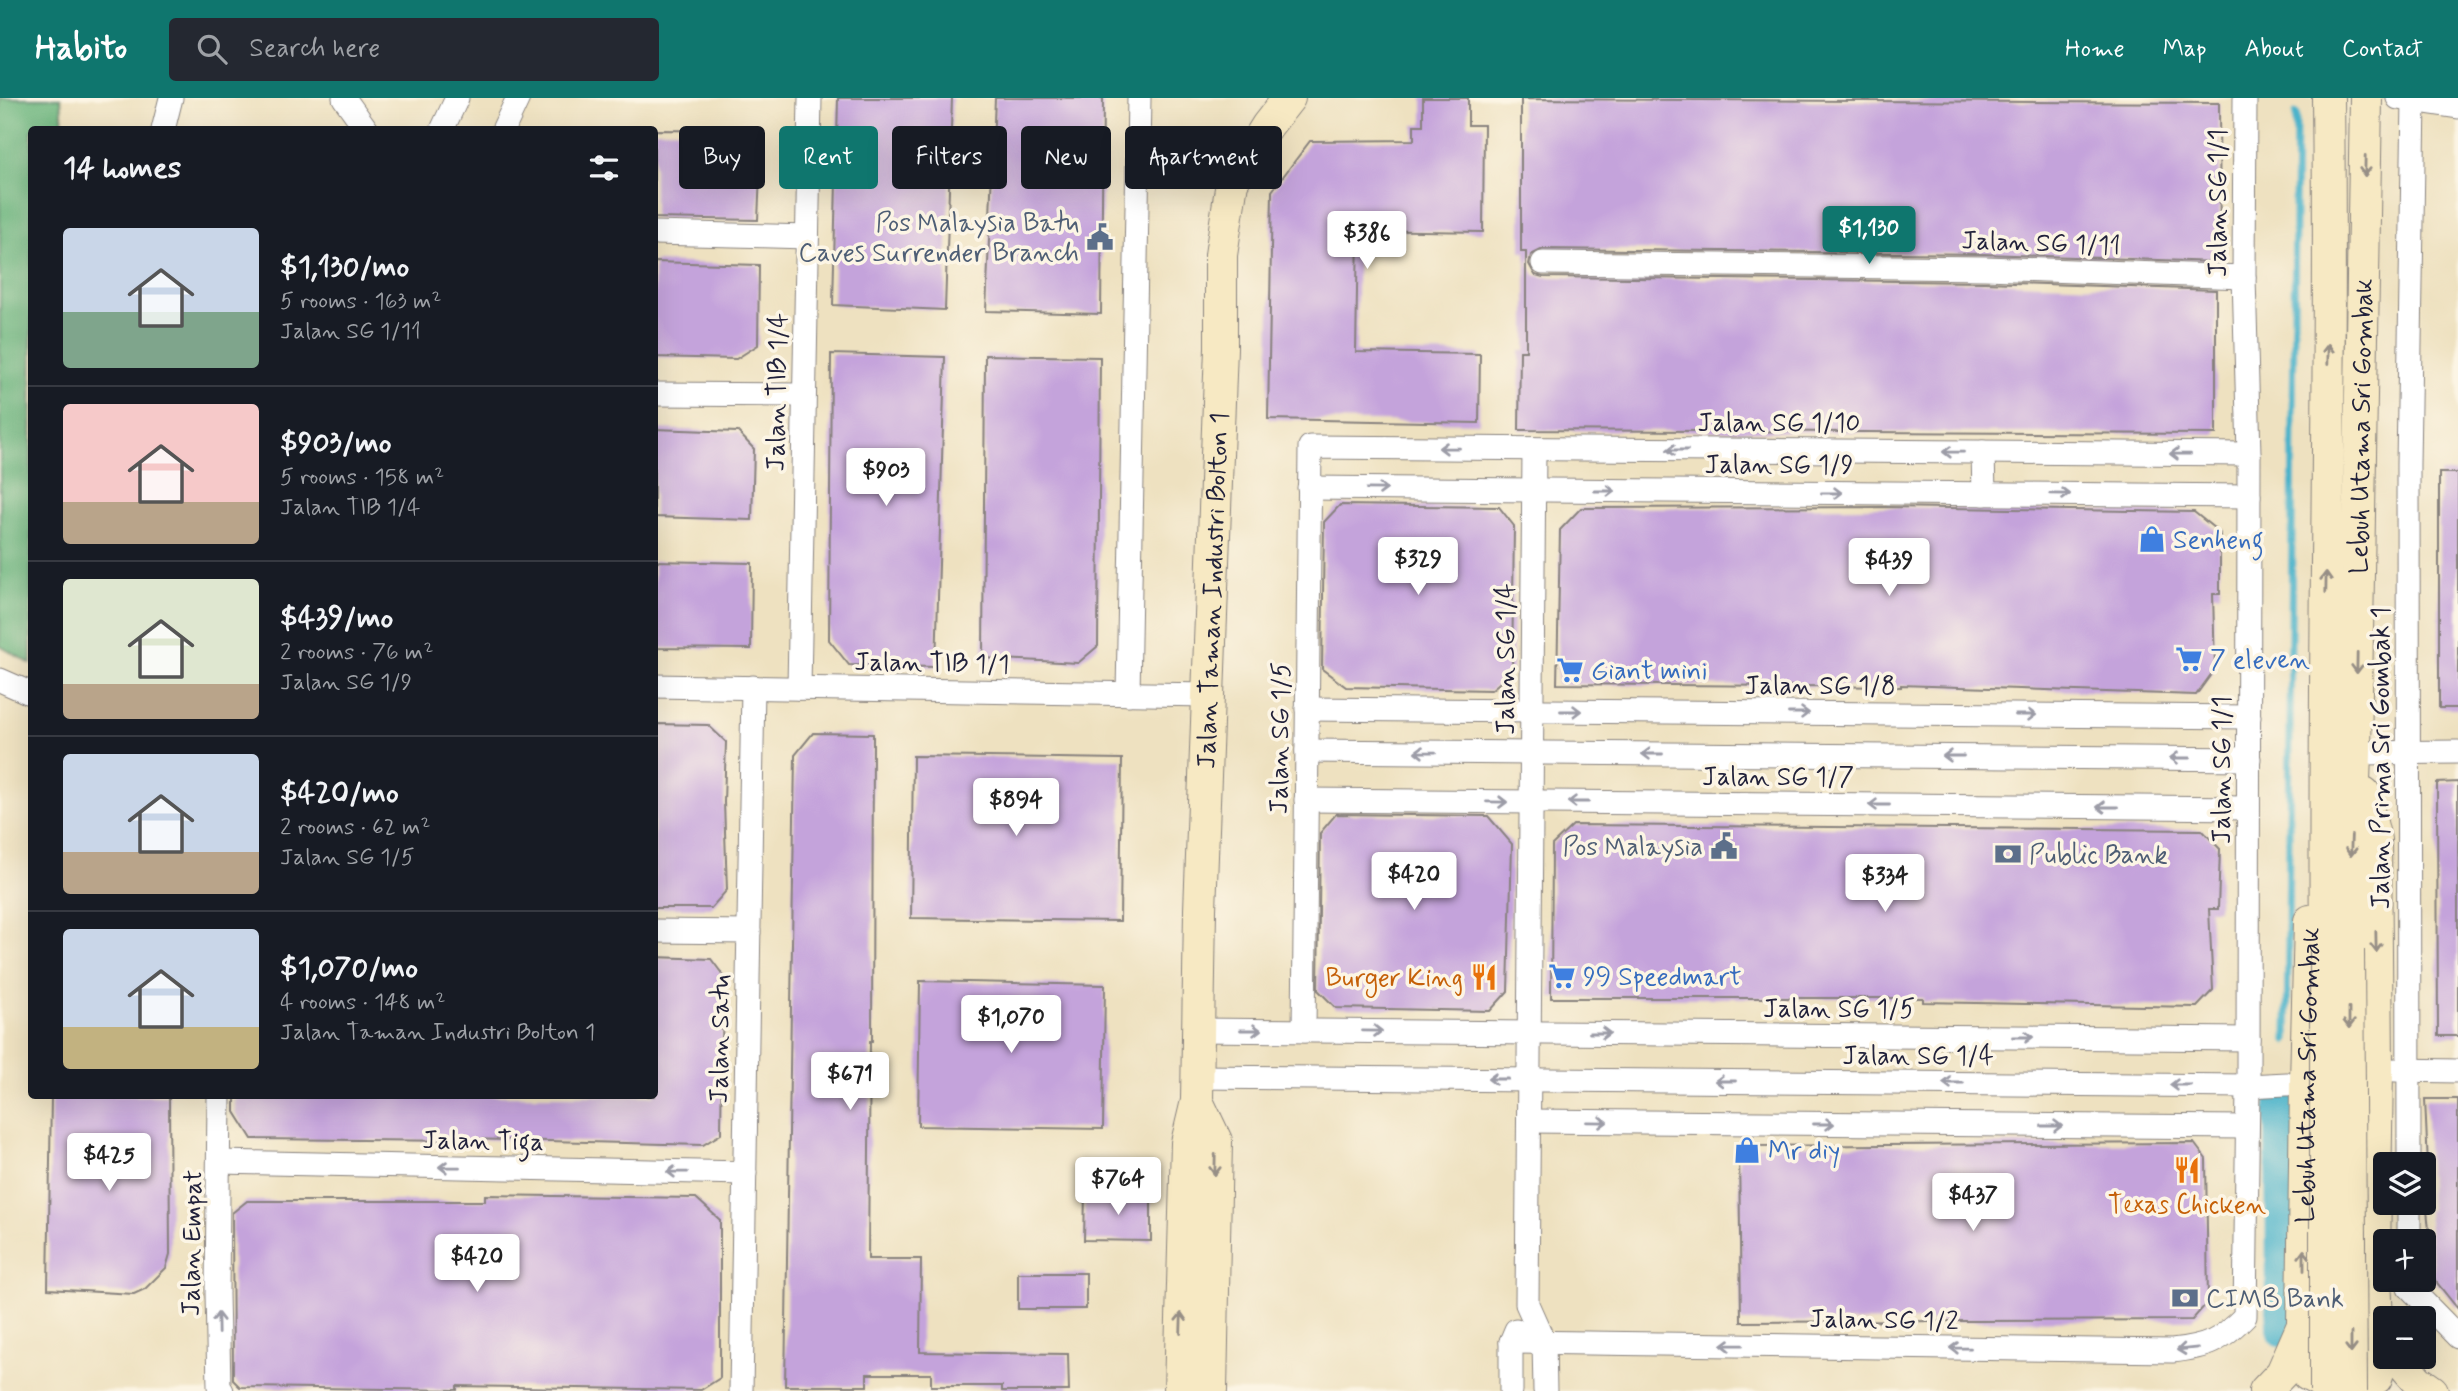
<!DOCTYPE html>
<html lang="en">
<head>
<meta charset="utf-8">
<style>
	:root { --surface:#171b24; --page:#242831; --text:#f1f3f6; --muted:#9ea1a6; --line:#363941; --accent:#0f766e }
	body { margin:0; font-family:Mynerve,sans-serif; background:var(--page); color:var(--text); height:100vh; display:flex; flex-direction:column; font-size:26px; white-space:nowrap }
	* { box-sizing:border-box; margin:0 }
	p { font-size:23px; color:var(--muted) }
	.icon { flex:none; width:38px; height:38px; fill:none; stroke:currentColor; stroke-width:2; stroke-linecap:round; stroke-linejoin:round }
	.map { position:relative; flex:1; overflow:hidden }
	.details { position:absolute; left:28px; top:28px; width:630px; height:973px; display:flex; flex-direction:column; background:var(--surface); border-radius:7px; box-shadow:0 7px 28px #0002 }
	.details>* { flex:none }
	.top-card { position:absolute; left:679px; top:28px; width:665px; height:63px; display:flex; gap:14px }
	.controls { position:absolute; left:2373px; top:1054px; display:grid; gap:14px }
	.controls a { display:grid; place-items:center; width:63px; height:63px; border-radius:7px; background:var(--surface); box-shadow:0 7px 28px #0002; font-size:35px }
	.price { position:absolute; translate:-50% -60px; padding:0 16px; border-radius:7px; background:#fff; color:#222; font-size:23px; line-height:46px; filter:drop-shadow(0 2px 4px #0008) }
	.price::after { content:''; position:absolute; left:50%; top:42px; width:21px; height:16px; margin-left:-10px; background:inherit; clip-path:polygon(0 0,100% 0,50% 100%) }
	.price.current { background:var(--accent); color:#fff }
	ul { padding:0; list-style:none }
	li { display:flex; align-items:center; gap:21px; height:175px; padding:0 35px }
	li+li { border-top:2px solid var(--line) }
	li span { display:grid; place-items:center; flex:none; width:196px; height:140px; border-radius:7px; color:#555 }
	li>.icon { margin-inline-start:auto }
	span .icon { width:84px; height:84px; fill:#fffc; stroke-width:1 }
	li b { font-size:30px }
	h2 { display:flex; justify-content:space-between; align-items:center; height:84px; padding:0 35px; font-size:30px }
	.tag { padding:0 24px; border-radius:7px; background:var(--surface); box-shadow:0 7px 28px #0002; font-size:24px; line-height:63px }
	.tag.current { background:var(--accent); color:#fff }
	header { display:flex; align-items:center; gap:42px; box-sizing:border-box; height:98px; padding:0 35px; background:var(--accent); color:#fff }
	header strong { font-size:33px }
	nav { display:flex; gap:38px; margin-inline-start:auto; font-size:24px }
	.search { width:490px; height:63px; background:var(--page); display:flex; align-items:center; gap:18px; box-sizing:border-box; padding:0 24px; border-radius:7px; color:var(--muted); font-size:26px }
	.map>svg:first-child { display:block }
</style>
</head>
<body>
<header>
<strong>Habito</strong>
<div class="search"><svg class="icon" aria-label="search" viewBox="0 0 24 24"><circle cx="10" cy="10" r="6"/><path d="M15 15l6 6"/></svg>Search here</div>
<nav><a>Home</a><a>Map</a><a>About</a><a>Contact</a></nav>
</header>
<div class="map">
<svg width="2458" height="1293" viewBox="0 0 2458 1293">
	<rect width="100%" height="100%" fill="#fcf5e5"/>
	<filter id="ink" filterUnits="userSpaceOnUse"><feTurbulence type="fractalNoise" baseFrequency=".0143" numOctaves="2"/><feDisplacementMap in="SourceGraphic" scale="14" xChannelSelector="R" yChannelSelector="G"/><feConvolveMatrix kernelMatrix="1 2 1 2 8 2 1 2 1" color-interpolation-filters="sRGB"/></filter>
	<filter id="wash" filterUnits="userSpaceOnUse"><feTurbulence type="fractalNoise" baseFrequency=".00686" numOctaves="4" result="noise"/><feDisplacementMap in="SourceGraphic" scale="28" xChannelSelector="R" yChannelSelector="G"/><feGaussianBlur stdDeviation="1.57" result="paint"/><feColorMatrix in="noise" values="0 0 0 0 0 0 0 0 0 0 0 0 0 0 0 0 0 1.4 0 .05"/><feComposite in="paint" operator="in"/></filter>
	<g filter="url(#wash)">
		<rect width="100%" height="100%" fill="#eee1c0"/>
		<path fill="#6cb67e" stroke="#476c5c" stroke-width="2" d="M0 0H61L63 31 32 32 31 566 0 548Z"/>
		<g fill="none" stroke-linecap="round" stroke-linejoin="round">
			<path stroke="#4cb3ca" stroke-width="7" d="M2287 943 2296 16"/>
			<path stroke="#4cb3ca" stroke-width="44" d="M2287 1007 2288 1229"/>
		</g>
		<g id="blocks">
			<g fill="#c4a3db">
				<path d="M838 0H952L945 212 833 207Z"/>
				<path d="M995 0H1103L1101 216 986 213Z"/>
				<path d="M1423 0H1468V27H1484L1483 134 1358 132 1356 254 1480 256 1479 325 1268 321 1272 93 1310 43 1414 42V27H1423Z"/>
				<path d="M1521 1 2219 5 2220 161H2216V164L1985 156 1543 151 1531 157 1529 166 1535 177 1543 179 1985 184 2216 192V336L1519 332 1520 253H1526V154H1521Z"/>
				<path d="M654 32 746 33 761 53 758 122 654 120Z"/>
				<path d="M654 164 759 167 758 247 736 261 654 259Z"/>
				<path d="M831 256 945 259 936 569 849 567 829 542Z"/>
				<path d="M985 257 1100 259 1098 548 1078 565 983 560Z"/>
				<path d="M654 331 738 334 754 351 752 422 654 419Z"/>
				<rect x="2439" y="375" width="19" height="235"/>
				<path d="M1340 407 1499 409 1514 428 1512 574 1491 592 1346 589 1322 571 1324 424Z"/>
				<path d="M1886 409 2194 414 2220 435V496H2213L2215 571 2196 597 1901 587V589L1557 586 1560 432 1581 410Z"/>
				<path d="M654 463 752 465 751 551 654 550Z"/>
				<path d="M654 626 708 627 726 644 724 704 727 792 711 810H654Z"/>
				<path d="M813 635 873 636 872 943H870L868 1161H921L920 1254 1068 1256 1069 1293H1002V1288H931V1276H867V1288H785L795 657Z"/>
				<path d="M913 658 1122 661 1120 823 911 820Z"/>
				<path d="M2458 684V938H2438L2437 685Z"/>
				<path d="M1336 716 1488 718 1512 746 1508 893 1490 913 1336 910 1318 892 1320 735Z"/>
				<path d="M1573 727 2202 732 2220 751 2218 811H2209L2213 892 2197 909 1923 904V900H1551L1552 747Z"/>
				<path d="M654 859 711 861 723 877 721 1036 703 1047 468 1041V1043L252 1041 235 1014V998H654Z"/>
				<path d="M920 883 1105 887 1103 1031 918 1028Z"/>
				<path d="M51 998H169L170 1156 166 1170 145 1191 134 1196 48 1191Z"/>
				<path d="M2425 1001H2458V1211L2434 1181 2427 1112H2430Z"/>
				<path d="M2194 1045 2206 1061 2208 1204 2192 1222 1741 1224 1739 1048Z"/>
				<path d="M1085 1095 1151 1096V1143L1084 1142Z"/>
				<path d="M485 1097 696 1100 720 1122V1280L701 1292 457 1288V1292L240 1289 233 1282 232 1115 247 1103H485Z"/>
				<rect x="1018" y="1175" width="68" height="36"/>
			</g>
		</g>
	</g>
	<g filter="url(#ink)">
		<use href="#blocks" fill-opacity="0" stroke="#88827e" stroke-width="2"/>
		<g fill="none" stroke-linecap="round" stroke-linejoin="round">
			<defs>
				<g id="street">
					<path d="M344 0 367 32"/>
					<path d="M2398 0 2458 9"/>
					<path d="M163 32 171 0"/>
					<path d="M442 32 457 0"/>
					<path d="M503 32 518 0"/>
					<path d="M654 135 807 139"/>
					<path d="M1543 165 1985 170 2244 179"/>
					<path d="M654 296 804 297"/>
					<path d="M1534 351 1527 1206 1544 1244 1545 1293"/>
					<path d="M1983 354 1984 396"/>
					<path d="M1309 390 2249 398"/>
					<path d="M0 582 32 596"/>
					<path d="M654 588 1209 597"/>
					<path d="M799 590 810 0"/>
					<path d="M1128 596 1139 0"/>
					<path d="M1307 611 2249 619"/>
					<path d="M1307 653 2249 661"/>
					<path d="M2355 655 2458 654"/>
					<path d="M1306 702 2248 710"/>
					<path d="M654 833 749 834"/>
					<path d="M1197 932 2248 941"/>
					<path d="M1304 933 1310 349 2249 356"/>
					<path d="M2395 972 2458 973"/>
					<path d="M1197 979 2248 988 2306 985"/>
					<path d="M219 998 217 1195 219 1289 222 1293"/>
					<path d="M1529 1023 2247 1029"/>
					<path d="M220 1064 745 1075"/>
					<path d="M2409 1066 2408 367 2414 2"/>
					<path d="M2409 1104V1143"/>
					<path d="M2409 1181V1189L2458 1239"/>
					<path d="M1511 1244 2172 1253C2208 1249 2219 1244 2245 1218L2248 988 2249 356 2244 179 2245 0"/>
					<path d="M741 1293 753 589"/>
					<path d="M1511 1293V1244L1516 1232"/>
				</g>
				<g id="secondary">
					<path id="s1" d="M2348 851 2355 655 2366 0"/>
					<path d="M2326 852C2323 568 2332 284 2328 0"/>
					<path d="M1197 1003 1216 1043 1211 1293"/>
					<path d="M2303 1227 2308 1277C2336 1292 2346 1292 2376 1280L2382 1262 2377 1223 2374 1158 2377 971 2375 742 2364 695"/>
					<path d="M2396 1258 2418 1283 2432 1293"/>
					<path id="s2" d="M1180 1293 1187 1045 1197 1003 1200 812 1221 250V157L1232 84 1267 28 1289 0"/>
					<path id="s3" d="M2265 1293 2282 1275 2303 1227 2306 985 2310 823"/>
				</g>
			</defs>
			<use href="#street" stroke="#88827e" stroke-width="25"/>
			<use href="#secondary" stroke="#88827e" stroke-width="34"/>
			<use href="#street" stroke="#fff" stroke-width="23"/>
			<use href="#secondary" stroke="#f7e9c3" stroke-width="32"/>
			<defs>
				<g id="secondary-bridge">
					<path d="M2348 851 2351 1293"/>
					<path d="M2326 852V1293"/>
				</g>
			</defs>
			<use href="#secondary-bridge" stroke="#88827e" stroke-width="34" stroke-linecap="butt"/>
			<use href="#secondary-bridge" stroke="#f7e9c3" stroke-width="32"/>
		</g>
		<defs><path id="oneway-shaft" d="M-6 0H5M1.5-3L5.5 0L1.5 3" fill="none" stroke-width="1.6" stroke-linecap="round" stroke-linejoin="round" transform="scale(1.75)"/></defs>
		<g stroke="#978f86">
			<use href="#oneway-shaft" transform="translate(2365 68) rotate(91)"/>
			<use href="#oneway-shaft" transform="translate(2328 256) rotate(-89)"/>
			<use href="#oneway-shaft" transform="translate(2326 484) rotate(-89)"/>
			<use href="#oneway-shaft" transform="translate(2357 565) rotate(91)"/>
			<use href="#oneway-shaft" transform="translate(2351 748) rotate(92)"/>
			<use href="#oneway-shaft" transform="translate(2376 844) rotate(89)"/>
			<use href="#oneway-shaft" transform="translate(2349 920) rotate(90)"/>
			<use href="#oneway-shaft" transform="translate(1215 1067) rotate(91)"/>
			<use href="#oneway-shaft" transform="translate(2304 1162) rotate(-90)"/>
			<use href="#oneway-shaft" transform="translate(1181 1225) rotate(-88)"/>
			<use href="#oneway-shaft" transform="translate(2351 1245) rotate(90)"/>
		</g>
		<g stroke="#9c9ca7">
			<use href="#oneway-shaft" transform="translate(1449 350) rotate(-179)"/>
			<use href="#oneway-shaft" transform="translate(1677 352) rotate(-180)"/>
			<use href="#oneway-shaft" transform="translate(1953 354) rotate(-179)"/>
			<use href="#oneway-shaft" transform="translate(2180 356) rotate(-179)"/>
			<use href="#oneway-shaft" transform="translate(1377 391) rotate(1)"/>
			<use href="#oneway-shaft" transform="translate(1605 393)"/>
			<use href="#oneway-shaft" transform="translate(1832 395)"/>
			<use href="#oneway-shaft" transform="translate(2060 396) rotate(1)"/>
			<use href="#oneway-shaft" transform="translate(1571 613)"/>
			<use href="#oneway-shaft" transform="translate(1799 615)"/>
			<use href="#oneway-shaft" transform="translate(2026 617)"/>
			<use href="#oneway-shaft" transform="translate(1425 654) rotate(-179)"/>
			<use href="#oneway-shaft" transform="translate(1652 656) rotate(-180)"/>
			<use href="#oneway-shaft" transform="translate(1953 658) rotate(-180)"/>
			<use href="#oneway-shaft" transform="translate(2180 660) rotate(-180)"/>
			<use href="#oneway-shaft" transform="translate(1497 704) rotate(1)"/>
			<use href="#oneway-shaft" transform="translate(1578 704) rotate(-180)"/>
			<use href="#oneway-shaft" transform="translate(1879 707) rotate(-180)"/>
			<use href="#oneway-shaft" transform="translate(2107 709) rotate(-180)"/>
			<use href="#oneway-shaft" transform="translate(1251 932)"/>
			<use href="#oneway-shaft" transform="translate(1372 933) rotate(1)"/>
			<use href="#oneway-shaft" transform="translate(1600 935)"/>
			<use href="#oneway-shaft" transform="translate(2023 939)"/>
			<use href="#oneway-shaft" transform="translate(1498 981) rotate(-180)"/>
			<use href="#oneway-shaft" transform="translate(1725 983) rotate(-180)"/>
			<use href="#oneway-shaft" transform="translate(1953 985) rotate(-180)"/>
			<use href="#oneway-shaft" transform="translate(2180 987) rotate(-180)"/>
			<use href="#oneway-shaft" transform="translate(1597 1024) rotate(1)"/>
			<use href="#oneway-shaft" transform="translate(1824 1026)"/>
			<use href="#oneway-shaft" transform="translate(2052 1028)"/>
			<use href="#oneway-shaft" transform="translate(449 1069) rotate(-179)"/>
			<use href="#oneway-shaft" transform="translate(677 1074) rotate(-179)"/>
			<use href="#oneway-shaft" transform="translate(218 1225) rotate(-91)"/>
			<use href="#oneway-shaft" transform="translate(1732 1247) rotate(-179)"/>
			<use href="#oneway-shaft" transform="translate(1960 1250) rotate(-179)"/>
			<use href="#oneway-shaft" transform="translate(2187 1251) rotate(174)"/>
		</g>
	</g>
	<defs>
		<symbol id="civic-bare" viewBox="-9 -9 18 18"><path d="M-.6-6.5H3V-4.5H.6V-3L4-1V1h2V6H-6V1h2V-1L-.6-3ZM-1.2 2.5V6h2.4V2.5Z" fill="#5c6f8a" stroke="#fcf5e5" stroke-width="2.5" paint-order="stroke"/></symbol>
		<symbol id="shop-bare" viewBox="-9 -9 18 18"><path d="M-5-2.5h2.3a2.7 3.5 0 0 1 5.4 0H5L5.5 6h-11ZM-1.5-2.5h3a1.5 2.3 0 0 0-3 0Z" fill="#3f7fe0" stroke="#fcf5e5" stroke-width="2.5" paint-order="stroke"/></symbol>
		<symbol id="supermarket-bare" viewBox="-9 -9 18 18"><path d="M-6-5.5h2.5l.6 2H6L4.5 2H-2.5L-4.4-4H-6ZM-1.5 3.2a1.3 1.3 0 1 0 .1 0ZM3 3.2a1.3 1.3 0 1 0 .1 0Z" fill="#3f7fe0" stroke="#fcf5e5" stroke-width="2.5" paint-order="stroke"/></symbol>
		<symbol id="bank-bare" viewBox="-9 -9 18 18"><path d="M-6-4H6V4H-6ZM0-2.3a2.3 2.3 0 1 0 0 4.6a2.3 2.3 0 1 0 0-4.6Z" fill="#5c6f8a" stroke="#fcf5e5" stroke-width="2.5" paint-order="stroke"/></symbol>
		<symbol id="restaurant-bare" viewBox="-9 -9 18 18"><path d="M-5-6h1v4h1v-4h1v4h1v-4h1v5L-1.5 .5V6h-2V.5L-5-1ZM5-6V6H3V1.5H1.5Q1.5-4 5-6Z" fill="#e8710a" stroke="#fcf5e5" stroke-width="2.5" paint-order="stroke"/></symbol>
	</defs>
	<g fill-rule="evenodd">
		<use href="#civic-bare" x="1081" y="120" width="38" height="38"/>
		<use href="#shop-bare" x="2133" y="422" width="38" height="38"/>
		<use href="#supermarket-bare" x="2170" y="542" width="38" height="38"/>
		<use href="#supermarket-bare" x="1551" y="553" width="38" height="38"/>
		<use href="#civic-bare" x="1705" y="729" width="38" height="38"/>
		<use href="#bank-bare" x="1989" y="737" width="38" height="38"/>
		<use href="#supermarket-bare" x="1543" y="859" width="38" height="38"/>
		<use href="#restaurant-bare" x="1465" y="860" width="38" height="38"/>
		<use href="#shop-bare" x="1728" y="1033" width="38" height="38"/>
		<use href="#restaurant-bare" x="2168" y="1053" width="38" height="38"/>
		<use href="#bank-bare" x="2166" y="1181" width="38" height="38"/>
	</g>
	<g text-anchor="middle" stroke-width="7" stroke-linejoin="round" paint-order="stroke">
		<g font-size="26" fill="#22223b" stroke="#fcf5e5">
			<text transform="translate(2217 105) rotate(-90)" y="9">Jalan SG 1/1</text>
			<text transform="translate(2041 144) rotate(2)" y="9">Jalan SG 1/11</text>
			<text transform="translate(776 294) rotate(-89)" y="9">Jalan TIB 1/4</text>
			<text x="1779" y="333">Jalan SG 1/10</text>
			<text dy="9" stroke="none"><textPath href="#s1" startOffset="523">Lebuh Utama Sri Gombak</textPath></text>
			<text x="1779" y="375">Jalan SG 1/9</text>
			<text dy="9" stroke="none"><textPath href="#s2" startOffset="802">Jalan Taman Industri Bolton 1</textPath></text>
			<text transform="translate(1505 561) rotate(-90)" y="9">Jalan SG 1/4</text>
			<text transform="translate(932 564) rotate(1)" y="9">Jalan TIB 1/1</text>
			<text x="1820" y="596">Jalan SG 1/8</text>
			<text transform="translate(1279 640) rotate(-89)" y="9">Jalan SG 1/5</text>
			<text transform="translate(2380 660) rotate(-90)" y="9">Jalan Prima Sri Gombak 1</text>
			<text transform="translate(2221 672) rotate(-90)" y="9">Jalan SG 1/1</text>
			<text x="1778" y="687">Jalan SG 1/7</text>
			<text x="1839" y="919">Jalan SG 1/5</text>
			<text transform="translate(719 941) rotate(-89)" y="9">Jalan Satu</text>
			<text x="1918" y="966">Jalan SG 1/4</text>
			<text dy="9" stroke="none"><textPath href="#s3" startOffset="327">Lebuh Utama Sri Gombak</textPath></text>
			<text transform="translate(483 1042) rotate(1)" y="9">Jalan Tiga</text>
			<text transform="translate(191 1145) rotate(-89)" y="9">Jalan Empat</text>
			<text transform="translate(1884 1221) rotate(1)" y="9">Jalan SG 1/2</text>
		</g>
		<g font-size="26" fill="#4e5e75" stroke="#fcf5e5" text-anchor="end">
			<text x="1079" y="133">Pos Malaysia Batu<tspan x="1079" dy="30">Caves Surrender Branch</tspan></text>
			<text x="1703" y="757">Pos Malaysia</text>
			<text x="2029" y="765" text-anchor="start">Public Bank</text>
			<text x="2206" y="1209" text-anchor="start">CIMB Bank</text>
		</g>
		<g font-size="26" fill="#366cbe" stroke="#fcf5e5" text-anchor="start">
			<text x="2173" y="450">Senheng</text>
			<text x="2210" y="570">7 eleven</text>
			<text x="1591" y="581">Giant mini</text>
			<text x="1583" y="887">99 Speedmart</text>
			<text x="1768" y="1061">Mr diy</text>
		</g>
		<g font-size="26" fill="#c56008" stroke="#fcf5e5" text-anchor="end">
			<text x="1463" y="888">Burger King</text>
			<text x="2187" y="1115" text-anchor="middle">Texas Chicken</text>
		</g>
	</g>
</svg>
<div class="controls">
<a><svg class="icon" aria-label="layers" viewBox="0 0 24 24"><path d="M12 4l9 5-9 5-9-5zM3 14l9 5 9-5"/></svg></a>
<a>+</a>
<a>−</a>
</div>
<b class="price current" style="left:1869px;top:168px">$1,130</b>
<b class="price" style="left:1367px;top:173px">$386</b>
<b class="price" style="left:886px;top:410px">$903</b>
<b class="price" style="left:1418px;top:499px">$329</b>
<b class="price" style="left:1889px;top:500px">$439</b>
<b class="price" style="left:1016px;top:740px">$894</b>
<b class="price" style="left:1414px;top:814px">$420</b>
<b class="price" style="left:1885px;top:816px">$334</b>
<b class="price" style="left:1011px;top:957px">$1,070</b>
<b class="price" style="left:850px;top:1014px">$671</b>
<b class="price" style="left:109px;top:1095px">$425</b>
<b class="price" style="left:1118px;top:1119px">$764</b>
<b class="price" style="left:1973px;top:1135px">$437</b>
<b class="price" style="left:477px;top:1196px">$420</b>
<div class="top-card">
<a class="tag">Buy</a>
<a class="tag current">Rent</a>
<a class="tag">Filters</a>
<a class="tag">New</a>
<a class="tag">Apartment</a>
</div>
<section class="details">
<h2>14 homes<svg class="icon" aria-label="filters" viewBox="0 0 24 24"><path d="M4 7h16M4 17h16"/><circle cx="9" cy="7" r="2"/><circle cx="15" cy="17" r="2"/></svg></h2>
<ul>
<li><span style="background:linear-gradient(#c9d6e8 60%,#7fa58c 0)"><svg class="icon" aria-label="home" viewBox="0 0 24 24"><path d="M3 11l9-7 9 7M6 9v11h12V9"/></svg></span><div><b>$1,130/mo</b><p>5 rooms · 163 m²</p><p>Jalan SG 1/11</p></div></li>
<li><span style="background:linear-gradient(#f6c9c9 70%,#b9a48a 0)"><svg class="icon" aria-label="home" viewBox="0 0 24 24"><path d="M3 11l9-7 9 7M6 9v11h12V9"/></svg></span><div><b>$903/mo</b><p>5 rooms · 158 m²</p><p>Jalan TIB 1/4</p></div></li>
<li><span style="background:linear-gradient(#dfe7d0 75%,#b9a48a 0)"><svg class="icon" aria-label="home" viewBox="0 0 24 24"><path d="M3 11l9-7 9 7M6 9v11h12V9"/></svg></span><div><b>$439/mo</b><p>2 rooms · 76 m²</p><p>Jalan SG 1/9</p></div></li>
<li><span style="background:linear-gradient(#c9d6e8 70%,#b9a48a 0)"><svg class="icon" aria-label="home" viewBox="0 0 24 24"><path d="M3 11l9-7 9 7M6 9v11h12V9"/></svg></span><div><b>$420/mo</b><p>2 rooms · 62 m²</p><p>Jalan SG 1/5</p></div></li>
<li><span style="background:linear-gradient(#c9d6e8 70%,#c2b280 0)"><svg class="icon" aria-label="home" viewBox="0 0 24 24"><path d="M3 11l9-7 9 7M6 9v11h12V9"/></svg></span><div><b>$1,070/mo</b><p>4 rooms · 148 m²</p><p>Jalan Taman Industri Bolton 1</p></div></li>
</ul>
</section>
</div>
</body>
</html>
